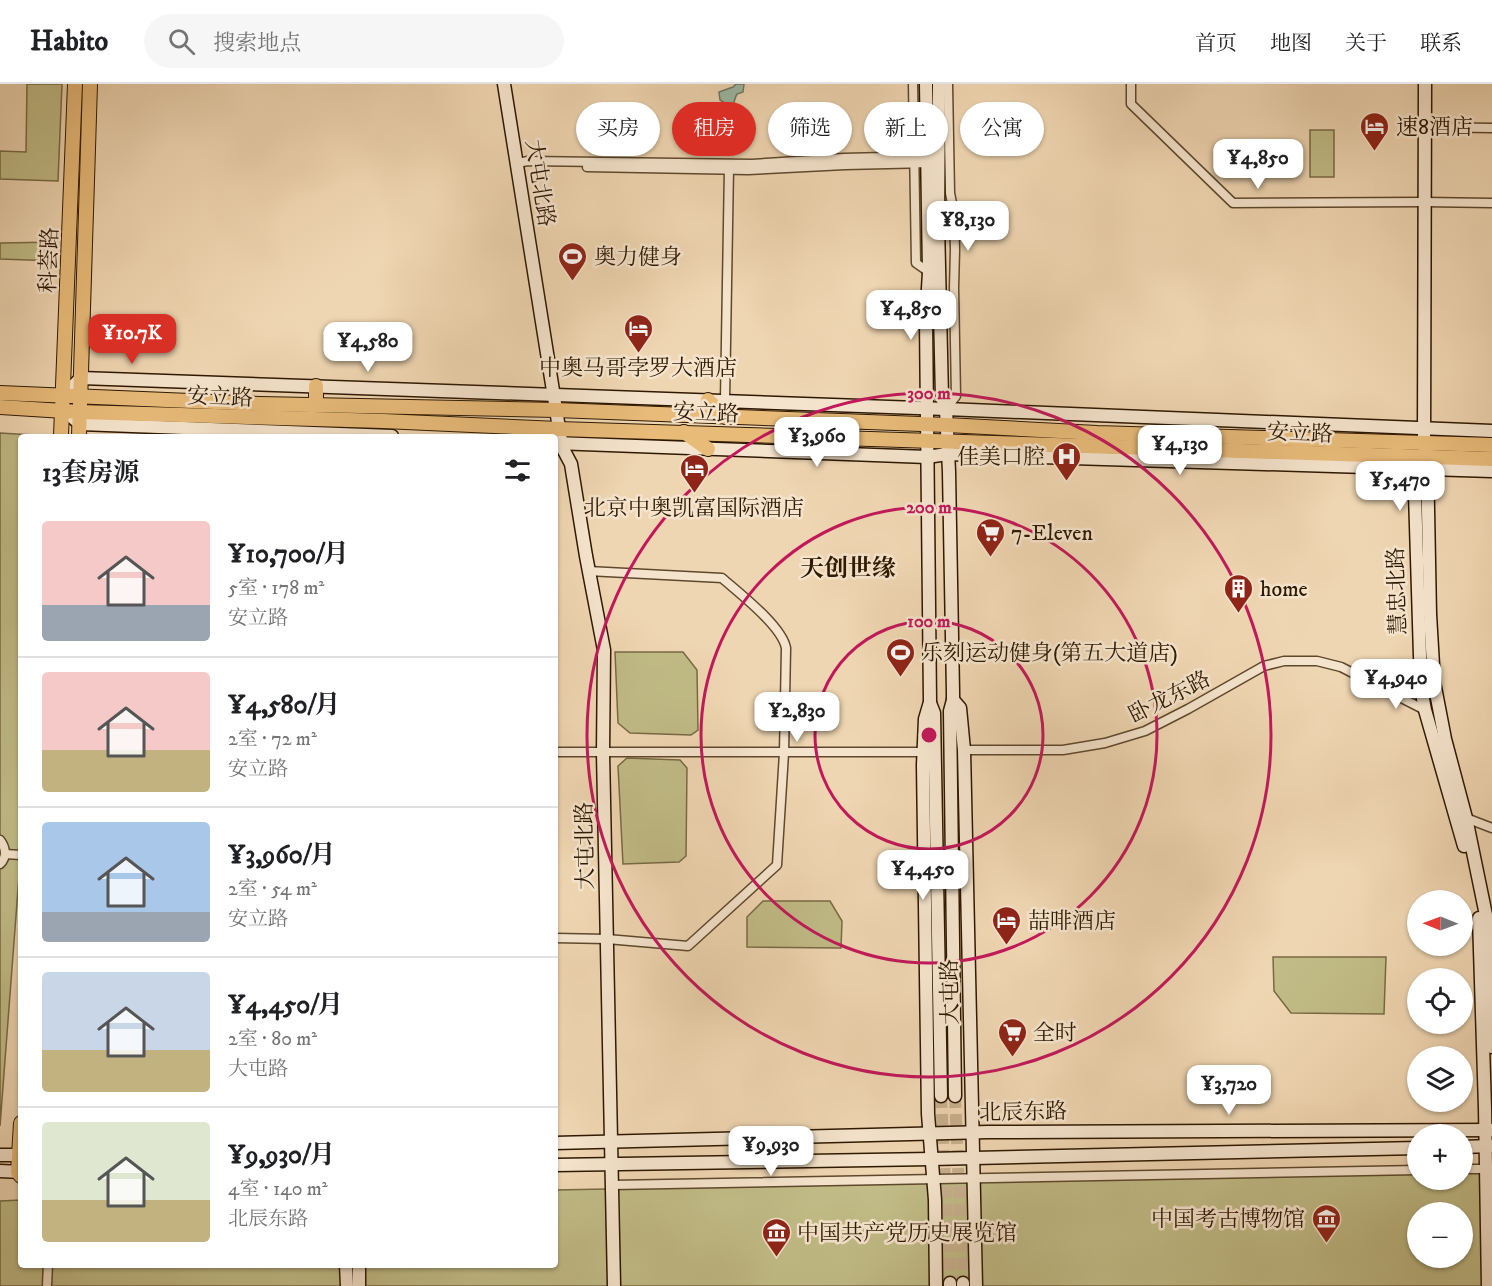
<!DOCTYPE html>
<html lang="zh">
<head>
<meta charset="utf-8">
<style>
	:root { --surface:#fff; --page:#f6f6f6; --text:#202124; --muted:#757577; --line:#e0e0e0; --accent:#d93025 }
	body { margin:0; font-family:"IM FELL DW Pica","Noto Serif SC",serif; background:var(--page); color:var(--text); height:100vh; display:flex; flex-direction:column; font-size:22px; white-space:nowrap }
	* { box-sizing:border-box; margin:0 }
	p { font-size:20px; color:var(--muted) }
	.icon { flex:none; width:33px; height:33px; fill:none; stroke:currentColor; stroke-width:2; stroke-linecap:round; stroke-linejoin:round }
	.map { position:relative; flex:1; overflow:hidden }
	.details { position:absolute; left:18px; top:350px; width:540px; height:834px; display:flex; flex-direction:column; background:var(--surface); border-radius:6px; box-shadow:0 2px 4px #0004 }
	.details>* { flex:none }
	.hud { position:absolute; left:576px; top:18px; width:570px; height:54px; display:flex; gap:12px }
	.needle { width:39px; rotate:271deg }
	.tools { position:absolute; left:1407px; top:806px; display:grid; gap:12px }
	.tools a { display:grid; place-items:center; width:66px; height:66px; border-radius:50%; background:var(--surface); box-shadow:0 2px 4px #0004; font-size:30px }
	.price { position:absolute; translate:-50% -51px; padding:0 14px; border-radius:12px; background:#fff; color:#222; font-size:20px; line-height:39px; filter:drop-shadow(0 2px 3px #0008) }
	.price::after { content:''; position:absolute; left:50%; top:36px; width:18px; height:14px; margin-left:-9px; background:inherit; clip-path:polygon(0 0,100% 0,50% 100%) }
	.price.active { background:var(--accent); color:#fff }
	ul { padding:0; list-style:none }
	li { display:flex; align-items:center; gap:18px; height:150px; padding:0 24px }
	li+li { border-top:2px solid var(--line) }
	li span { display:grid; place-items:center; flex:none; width:168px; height:120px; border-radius:6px; color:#555 }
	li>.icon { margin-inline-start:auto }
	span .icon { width:72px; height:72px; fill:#fffc; stroke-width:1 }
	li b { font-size:26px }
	h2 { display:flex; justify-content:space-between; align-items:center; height:72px; padding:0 24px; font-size:26px }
	.chip { padding:0 21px; border-radius:27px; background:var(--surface); box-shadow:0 2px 4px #0004; font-size:21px; line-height:54px }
	.chip.active { background:var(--accent); color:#fff }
	header { display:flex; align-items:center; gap:36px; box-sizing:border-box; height:84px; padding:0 30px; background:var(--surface); border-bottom:2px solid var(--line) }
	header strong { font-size:28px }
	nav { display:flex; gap:33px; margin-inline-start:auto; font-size:21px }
	.search { width:420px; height:54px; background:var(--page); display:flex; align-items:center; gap:15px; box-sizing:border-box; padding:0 21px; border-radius:33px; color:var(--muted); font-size:22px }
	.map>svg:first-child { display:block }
</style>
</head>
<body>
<header>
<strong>Habito</strong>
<div class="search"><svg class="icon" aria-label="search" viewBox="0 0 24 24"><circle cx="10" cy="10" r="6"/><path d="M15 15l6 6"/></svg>搜索地点</div>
<nav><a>首页</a><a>地图</a><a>关于</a><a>联系</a></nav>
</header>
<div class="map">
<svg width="1492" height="1202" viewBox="0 0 1492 1202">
	<rect width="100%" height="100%" fill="#efd6b2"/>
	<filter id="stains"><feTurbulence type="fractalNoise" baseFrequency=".00333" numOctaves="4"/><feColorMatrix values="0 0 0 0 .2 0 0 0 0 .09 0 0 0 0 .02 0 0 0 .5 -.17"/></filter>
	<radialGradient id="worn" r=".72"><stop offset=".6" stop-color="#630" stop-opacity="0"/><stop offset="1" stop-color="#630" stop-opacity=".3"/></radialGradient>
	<g fill="#c1bc87" stroke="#786a44" stroke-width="1.5" fill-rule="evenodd">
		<path d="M27 0H62L58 97 0 95V67L26 68Z"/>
		<rect x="1310" y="46" width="24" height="47"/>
		<path d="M57 158 56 177 0 175V159Z"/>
		<path d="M0 349 50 352H21V766L0 1042Z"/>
		<path d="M615 568H683L697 586 698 646 691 651 630 649 618 639Z"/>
		<path d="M627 674 680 676 687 684 686 772 679 778 623 780 618 682Z"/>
		<path d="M763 817H830L842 837 841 864 747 863V833Z"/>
		<path d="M1273 873H1386L1384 930 1291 929 1274 907Z"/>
		<path d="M1492 1087V1202H0V1117L21 1116V1180H555V1106L1417 1089 1418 1095H1462L1463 1088ZM1418 1128H1462V1173H1418Z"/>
	</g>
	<path fill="#9bbaa7" stroke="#6f7964" stroke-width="1.5" d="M736 0H744L743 8 737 10C731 20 735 32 729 42L721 41 706 43 699 34 702 31 718 34 725 31V19L720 16 719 8 733 3Z"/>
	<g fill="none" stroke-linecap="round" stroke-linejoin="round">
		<g stroke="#c8b08e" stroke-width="12" stroke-dasharray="12 6" stroke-linecap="butt">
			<path d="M941 1012 950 1199"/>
			<path d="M955 1012 963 1199"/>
		</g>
		<defs>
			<g id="street">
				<path d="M913 0 916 179 929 188"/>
				<path d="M1131 0V20L1233 119 1424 118 1492 119"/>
				<path d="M1425 43 1492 44"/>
				<path d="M517 79 528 77 752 80 844 74 927 72 932 75"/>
				<path d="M587 83 748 86 845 81 930 79"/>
				<path d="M725 316 729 83"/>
				<path d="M946 325 956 312 954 204 955 166 954 129 950 109 948 0"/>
				<path d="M1388 605 1404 607 1421 604"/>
				<path d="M964 666H1063L1105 659 1145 647 1188 625 1264 582 1284 577H1317L1341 583 1425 626"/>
				<path d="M555 668H923"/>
				<path d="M1466 734 1492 744"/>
				<path d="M0 756C6 764 7 773 0 780"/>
				<path d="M5 770 21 771"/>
				<path d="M555 854 607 855 688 862 777 781 784 669 786 564C782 542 739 509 722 494L588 487"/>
				<path d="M1462 1085H1489"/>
				<path d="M612 1101 1418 1086"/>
				<path d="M47 1202 48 1180"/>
			</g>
			<g id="secondary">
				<path d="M504 0 562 363 571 380 586 472 604 566 603 669 614 1202"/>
				<path d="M926 0 929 188 926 237 930 618 925 635 923 681 928 1030 935 1116 936 1202"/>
				<path d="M939 0 938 140 942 313 946 325 949 388 953 608V616L950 627 955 1012"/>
				<path d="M1425 0 1424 359 1427 373 1430 530 1434 598 1445 655 1466 734 1487 836 1492 963"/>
				<path d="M64 311 81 294 946 325 1492 347"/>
				<path d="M73 334 80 340 392 352"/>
				<path d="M555 359 927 373 947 370 1492 387"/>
				<path d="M1414 377 1421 604 1425 626 1464 762"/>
				<path d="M953 616 960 624 964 666 976 1202"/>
				<path d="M930 619 934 629 941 1012"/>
				<path d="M1479 834 1485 1024 1488 1202"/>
				<path d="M555 1059 988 1048 1492 1046"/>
				<path d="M1462 1063 1491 1062"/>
				<path d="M0 1071H21"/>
				<path d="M555 1081 931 1075 1418 1064"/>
				<path d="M0 1087 21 1088"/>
				<path d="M346 1180 347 1202"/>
				<path d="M359 1180V1202"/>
				<path d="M950 1199V1202"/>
				<path d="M963 1199V1202"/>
			</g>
			<g id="primary">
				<path d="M0 309 260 320 556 326 947 341 1097 349 1492 361"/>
				<path d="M708 316 726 333"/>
				<path d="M316 321V302"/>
				<path d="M0 323 80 328 383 337 559 345 1492 375"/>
				<path d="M684 348 708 365"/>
				<path d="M61 352 75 0"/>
				<path d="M79 352 90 0"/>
				<path d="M21 1039 18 1088 21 1092"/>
			</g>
		</defs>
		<use href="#street" stroke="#5e482c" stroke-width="11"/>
		<use href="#secondary" stroke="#2e1800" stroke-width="15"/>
		<use href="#primary" stroke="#2e1800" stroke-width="16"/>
		<use href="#street" stroke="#f5e4cd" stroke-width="8"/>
		<use href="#secondary" stroke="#f5e4cd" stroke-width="12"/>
		<use href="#primary" stroke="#e8bb79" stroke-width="14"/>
	</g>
	<g fill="none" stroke="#c2185b" stroke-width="3">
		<circle cx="929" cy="651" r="114"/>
		<circle cx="929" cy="651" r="228"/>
		<circle cx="929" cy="651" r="342"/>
	</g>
	<defs>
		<symbol id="hotel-pin" viewBox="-11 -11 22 30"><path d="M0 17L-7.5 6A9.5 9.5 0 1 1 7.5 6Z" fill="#8f2418" stroke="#f5e4cd"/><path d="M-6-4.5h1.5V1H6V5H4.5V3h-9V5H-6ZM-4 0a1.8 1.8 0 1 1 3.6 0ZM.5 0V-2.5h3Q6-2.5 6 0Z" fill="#fff"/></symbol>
		<symbol id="stadium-pin" viewBox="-11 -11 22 30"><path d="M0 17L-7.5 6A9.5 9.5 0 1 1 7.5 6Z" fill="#8f2418" stroke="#f5e4cd"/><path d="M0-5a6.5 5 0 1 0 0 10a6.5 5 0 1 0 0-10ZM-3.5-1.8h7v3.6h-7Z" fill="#fff"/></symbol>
		<symbol id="hospital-pin" viewBox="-11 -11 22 30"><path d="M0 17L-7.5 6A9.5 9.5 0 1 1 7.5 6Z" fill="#8f2418" stroke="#f5e4cd"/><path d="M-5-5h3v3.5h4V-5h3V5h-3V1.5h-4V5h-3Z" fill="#fff"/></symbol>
		<symbol id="supermarket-pin" viewBox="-11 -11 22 30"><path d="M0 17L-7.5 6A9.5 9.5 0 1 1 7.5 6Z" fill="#8f2418" stroke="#f5e4cd"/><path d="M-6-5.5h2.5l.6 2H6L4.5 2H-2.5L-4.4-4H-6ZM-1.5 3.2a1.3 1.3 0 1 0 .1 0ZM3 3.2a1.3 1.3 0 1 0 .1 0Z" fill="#fff"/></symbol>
		<symbol id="building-pin" viewBox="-11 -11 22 30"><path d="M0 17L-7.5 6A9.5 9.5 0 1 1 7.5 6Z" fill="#8f2418" stroke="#f5e4cd"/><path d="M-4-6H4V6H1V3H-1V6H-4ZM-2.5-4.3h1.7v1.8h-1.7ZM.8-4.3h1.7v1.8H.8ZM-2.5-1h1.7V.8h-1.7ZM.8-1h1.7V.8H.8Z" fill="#fff"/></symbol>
		<symbol id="museum-pin" viewBox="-11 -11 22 30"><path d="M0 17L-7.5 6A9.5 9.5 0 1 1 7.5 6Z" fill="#8f2418" stroke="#f5e4cd"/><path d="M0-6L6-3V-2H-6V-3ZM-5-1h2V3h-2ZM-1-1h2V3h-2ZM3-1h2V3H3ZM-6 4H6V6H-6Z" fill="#fff"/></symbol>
	</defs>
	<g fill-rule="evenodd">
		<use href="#hotel-pin" x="1358" y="26" width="33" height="45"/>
		<use href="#stadium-pin" x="556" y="156" width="33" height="45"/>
		<use href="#hotel-pin" x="622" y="228" width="33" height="45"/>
		<use href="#hospital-pin" x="1050" y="356" width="33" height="45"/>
		<use href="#hotel-pin" x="678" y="368" width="33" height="45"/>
		<use href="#supermarket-pin" x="974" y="432" width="33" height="45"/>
		<use href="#building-pin" x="1222" y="488" width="33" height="45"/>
		<use href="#stadium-pin" x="884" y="552" width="33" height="45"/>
		<use href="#hotel-pin" x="990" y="820" width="33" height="45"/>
		<use href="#supermarket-pin" x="996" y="932" width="33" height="45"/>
		<use href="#museum-pin" x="1310" y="1118" width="33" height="45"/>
		<use href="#museum-pin" x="760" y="1132" width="33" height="45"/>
	</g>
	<g text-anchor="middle" stroke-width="5" stroke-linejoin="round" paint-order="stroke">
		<g font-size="22" fill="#2e1800" stroke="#f5e4cd" text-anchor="start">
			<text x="1396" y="50">速8酒店</text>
			<text x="594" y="180">奥力健身</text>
			<text x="638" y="291" text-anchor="middle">中奥马哥孛罗大酒店</text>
			<text x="1045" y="380" text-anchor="end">佳美口腔</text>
			<text x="694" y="431" text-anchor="middle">北京中奥凯富国际酒店</text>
			<text x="1011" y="456">7-Eleven</text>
			<text x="1260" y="512">home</text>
			<text x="921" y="576">乐刻运动健身(第五大道店)</text>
			<text x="1028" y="844">喆啡酒店</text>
			<text x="1033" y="956">全时</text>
			<text x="1305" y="1142" text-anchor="end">中国考古博物馆</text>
			<text x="797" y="1156">中国共产党历史展览馆</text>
		</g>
		<g font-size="22" fill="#2e1800" stroke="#f5e4cd">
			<text transform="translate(541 99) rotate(81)" y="8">大屯北路</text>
			<text transform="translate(48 176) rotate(-88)" y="8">科荟路</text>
			<text transform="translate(220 312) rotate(2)" y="8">安立路</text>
			<text transform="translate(706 328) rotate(2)" y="8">安立路</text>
			<text transform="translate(1300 348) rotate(2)" y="8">安立路</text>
			<text transform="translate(1396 507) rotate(-92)" y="8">慧忠北路</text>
			<text transform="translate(1169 612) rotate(-27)" y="8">卧龙东路</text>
			<text transform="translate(584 762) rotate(-91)" y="8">大屯北路</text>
			<text transform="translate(949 908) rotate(-91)" y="8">大屯路</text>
			<text transform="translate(1023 1027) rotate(-1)" y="8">北辰东路</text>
		</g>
		<g font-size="24" font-weight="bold" fill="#2e1800" stroke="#f5e4cd">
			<text x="848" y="492">天创世缘</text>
		</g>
	</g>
	<circle cx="929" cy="651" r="9" fill="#c2185b" stroke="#f5e4cd" stroke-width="3"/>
	<g font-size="18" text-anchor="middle" font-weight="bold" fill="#c2185b" stroke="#f5e4cd" stroke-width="5" stroke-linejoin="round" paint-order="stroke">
		<text x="929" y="315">300 m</text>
		<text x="929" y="429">200 m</text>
		<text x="929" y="543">100 m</text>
	</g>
	<rect width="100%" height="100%" filter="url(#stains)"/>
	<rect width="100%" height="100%" fill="url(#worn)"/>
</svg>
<div class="tools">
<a><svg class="needle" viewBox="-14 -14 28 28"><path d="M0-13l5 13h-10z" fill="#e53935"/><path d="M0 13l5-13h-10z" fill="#757577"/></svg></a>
<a><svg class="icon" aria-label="locate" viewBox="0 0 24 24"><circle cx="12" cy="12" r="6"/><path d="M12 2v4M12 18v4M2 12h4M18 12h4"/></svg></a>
<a><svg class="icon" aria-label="layers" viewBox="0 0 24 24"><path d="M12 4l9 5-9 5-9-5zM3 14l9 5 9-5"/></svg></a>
<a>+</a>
<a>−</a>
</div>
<b class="price" style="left:1258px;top:106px">¥4,850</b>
<b class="price" style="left:968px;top:168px">¥8,130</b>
<b class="price" style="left:911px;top:257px">¥4,850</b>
<b class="price active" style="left:132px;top:281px">¥10.7K</b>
<b class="price" style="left:368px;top:289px">¥4,580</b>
<b class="price" style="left:817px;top:384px">¥3,960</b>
<b class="price" style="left:1180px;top:392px">¥4,130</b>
<b class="price" style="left:1400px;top:428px">¥5,470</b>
<b class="price" style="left:1396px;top:626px">¥4,940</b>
<b class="price" style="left:797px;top:659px">¥2,830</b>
<b class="price" style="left:923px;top:817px">¥4,450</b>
<b class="price" style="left:1229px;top:1032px">¥3,720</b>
<b class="price" style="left:771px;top:1093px">¥9,930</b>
<div class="hud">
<a class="chip">买房</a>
<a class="chip active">租房</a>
<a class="chip">筛选</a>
<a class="chip">新上</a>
<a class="chip">公寓</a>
</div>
<section class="details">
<h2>13套房源<svg class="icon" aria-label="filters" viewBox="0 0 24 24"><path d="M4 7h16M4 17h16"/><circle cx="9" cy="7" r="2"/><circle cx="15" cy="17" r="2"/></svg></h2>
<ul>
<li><span style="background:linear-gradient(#f6c9c9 70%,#9aa5b1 0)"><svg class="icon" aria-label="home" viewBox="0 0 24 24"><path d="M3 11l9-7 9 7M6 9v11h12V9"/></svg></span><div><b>¥10,700/月</b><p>5室 · 178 m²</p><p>安立路</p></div></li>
<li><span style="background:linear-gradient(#f6c9c9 65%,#c2b280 0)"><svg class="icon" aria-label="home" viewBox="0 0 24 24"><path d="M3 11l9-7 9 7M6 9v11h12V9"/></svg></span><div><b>¥4,580/月</b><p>2室 · 72 m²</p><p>安立路</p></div></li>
<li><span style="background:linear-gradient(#a9c7e8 75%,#9aa5b1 0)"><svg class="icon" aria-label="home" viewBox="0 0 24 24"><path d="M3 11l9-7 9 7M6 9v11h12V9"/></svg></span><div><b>¥3,960/月</b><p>2室 · 54 m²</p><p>安立路</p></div></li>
<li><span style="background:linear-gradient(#c9d6e8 65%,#c2b280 0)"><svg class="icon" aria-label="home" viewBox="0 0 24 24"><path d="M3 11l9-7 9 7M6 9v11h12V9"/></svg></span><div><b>¥4,450/月</b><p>2室 · 80 m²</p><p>大屯路</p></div></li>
<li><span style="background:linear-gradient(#dfe7d0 65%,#c2b280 0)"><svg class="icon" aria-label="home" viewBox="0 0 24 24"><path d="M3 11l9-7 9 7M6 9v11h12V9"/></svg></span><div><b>¥9,930/月</b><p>4室 · 140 m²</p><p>北辰东路</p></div></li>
</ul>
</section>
</div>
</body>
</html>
